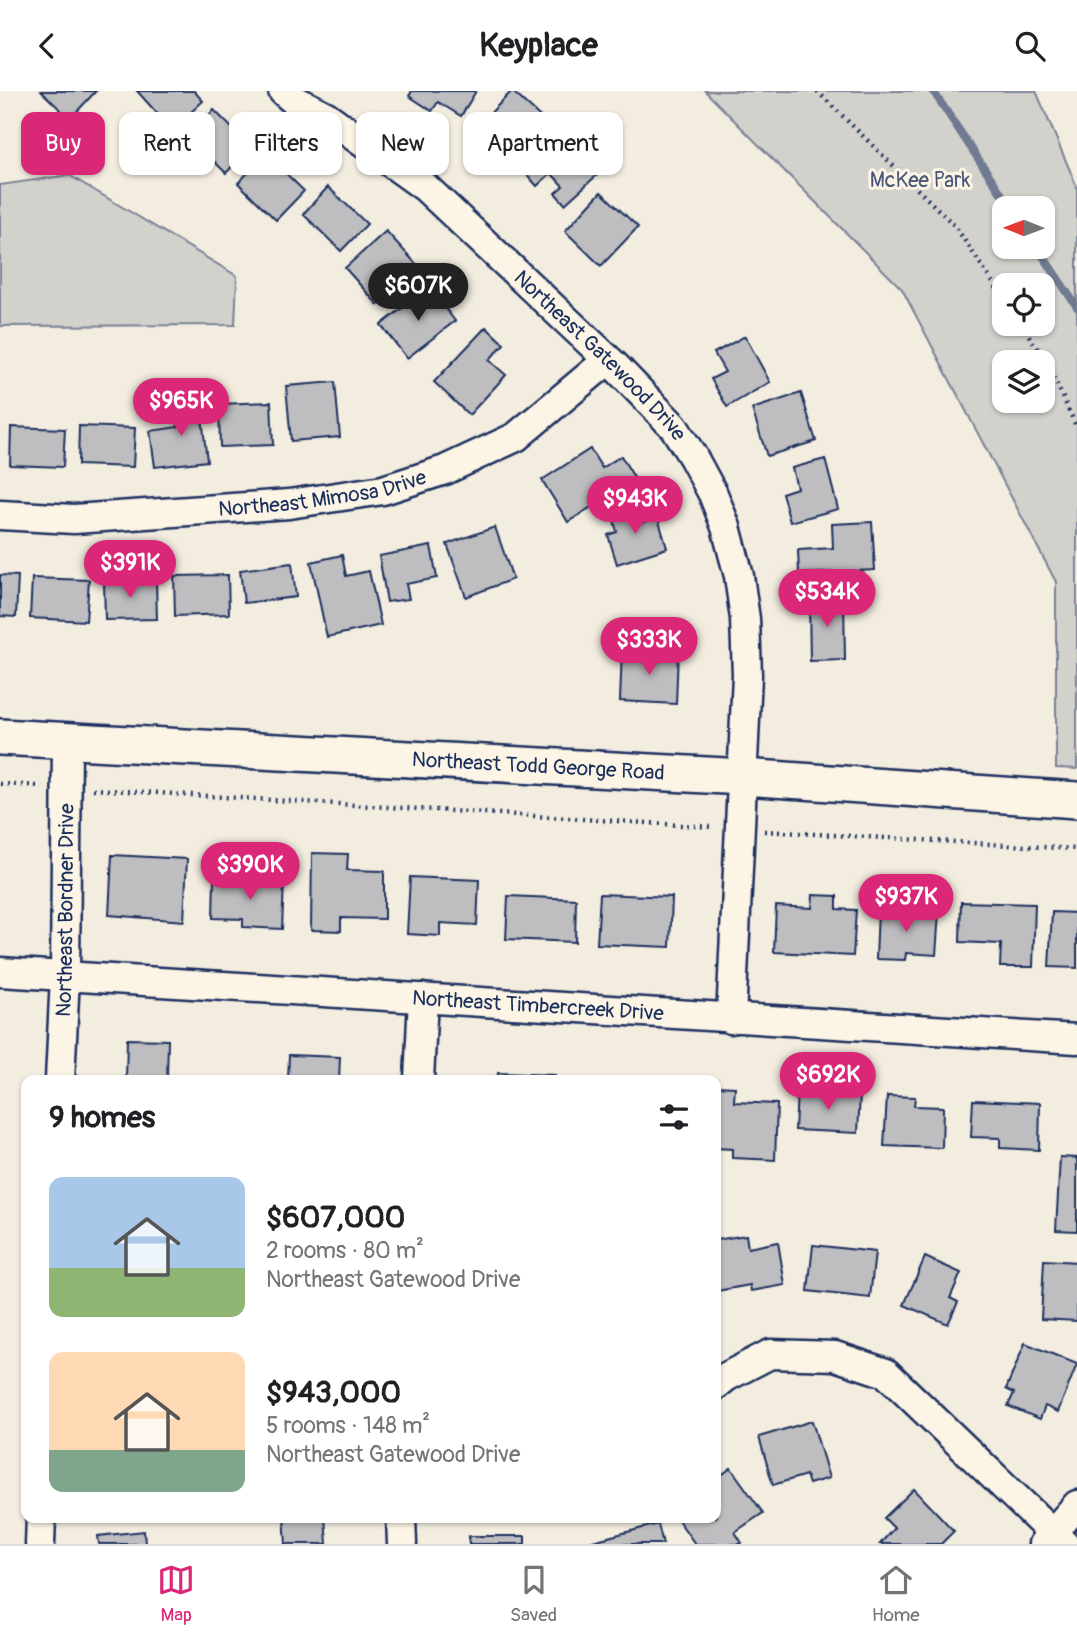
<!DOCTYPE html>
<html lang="en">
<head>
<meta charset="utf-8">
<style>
	:root { --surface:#fff; --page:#f6f6f6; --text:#202124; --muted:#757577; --line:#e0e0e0; --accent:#db2777 }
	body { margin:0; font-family:Pangolin,sans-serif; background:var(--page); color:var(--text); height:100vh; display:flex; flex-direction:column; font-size:26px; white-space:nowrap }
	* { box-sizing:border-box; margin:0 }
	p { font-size:23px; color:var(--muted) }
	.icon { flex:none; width:38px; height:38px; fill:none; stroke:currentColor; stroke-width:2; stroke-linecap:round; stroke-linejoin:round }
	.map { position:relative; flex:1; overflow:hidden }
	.panel { position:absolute; left:21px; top:984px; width:700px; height:448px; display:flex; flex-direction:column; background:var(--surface); border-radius:14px; box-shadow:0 2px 5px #0004 }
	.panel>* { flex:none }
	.banner { position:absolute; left:21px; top:21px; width:700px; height:63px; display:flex; gap:14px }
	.needle { width:46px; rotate:271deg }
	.fabs { position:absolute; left:992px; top:105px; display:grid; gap:14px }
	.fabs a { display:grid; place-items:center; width:63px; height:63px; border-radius:14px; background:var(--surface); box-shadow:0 2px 5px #0004; font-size:35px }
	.price { position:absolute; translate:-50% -60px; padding:0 16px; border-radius:24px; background:var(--accent); color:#fff; font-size:23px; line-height:46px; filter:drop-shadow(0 2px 4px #0008) }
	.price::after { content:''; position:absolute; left:50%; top:42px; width:21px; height:16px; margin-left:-10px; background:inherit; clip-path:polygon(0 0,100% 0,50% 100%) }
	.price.selected { background:#222; color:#fff }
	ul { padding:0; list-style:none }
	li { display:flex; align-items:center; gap:21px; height:175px; padding:0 28px }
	li span { display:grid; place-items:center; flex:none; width:196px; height:140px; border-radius:14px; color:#555 }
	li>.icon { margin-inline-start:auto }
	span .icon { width:84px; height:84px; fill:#fffc; stroke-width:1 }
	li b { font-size:30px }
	h2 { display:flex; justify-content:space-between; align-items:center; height:84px; padding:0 28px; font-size:30px }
	.pill { padding:0 24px; border-radius:14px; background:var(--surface); box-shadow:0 2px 5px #0004; font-size:24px; line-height:63px }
	.pill.selected { background:var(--accent); color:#fff }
	header { display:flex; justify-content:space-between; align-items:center; height:91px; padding:0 28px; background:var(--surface); font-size:32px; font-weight:700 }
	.tab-bar { display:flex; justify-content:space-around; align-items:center; height:98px; border-top:2px solid var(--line); background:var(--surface); font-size:19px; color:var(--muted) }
	.tab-bar a { display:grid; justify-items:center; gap:4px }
	.tab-bar .selected { color:var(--accent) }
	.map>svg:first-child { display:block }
</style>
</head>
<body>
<header><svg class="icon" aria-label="back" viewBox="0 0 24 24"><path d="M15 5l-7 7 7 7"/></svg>Keyplace<svg class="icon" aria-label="search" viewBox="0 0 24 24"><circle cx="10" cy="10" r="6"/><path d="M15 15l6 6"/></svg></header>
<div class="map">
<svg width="1077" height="1453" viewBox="0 0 1077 1453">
	<rect width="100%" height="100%" fill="#f3ede0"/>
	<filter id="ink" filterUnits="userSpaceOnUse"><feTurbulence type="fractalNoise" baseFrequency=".0143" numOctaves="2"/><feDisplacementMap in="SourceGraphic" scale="14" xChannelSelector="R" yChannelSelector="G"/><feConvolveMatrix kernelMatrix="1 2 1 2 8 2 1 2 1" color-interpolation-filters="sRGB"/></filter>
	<g filter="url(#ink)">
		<g fill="#d3d1cc" stroke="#778095" stroke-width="2" fill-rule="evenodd">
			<path d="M705 0H1036L1077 96V678L1056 677V491L902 198ZM1004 117H1043V156H1004ZM1004 194H1043V233H1004ZM1004 271H1043V310H1004Z"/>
			<path d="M69 84 237 185 235 234 0 235V94Z"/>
		</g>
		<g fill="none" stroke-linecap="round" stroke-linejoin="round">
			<g stroke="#707a91" stroke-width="8">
				<path d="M933 0 1011 117"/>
				<path d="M1037 156 1077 216"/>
			</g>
		</g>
		<g fill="#bebec0" stroke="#1b2f5e" stroke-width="2">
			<path d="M41 0H96L70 28Z"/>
			<path d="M137 0H194L203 10 172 39Z"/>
			<path d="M412 0H476L461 25 438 11 432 20 409 5Z"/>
			<path d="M512 0 548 33 520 61 504 45 491 58 473 40Z"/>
			<path d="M214 19 251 56 226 82 188 45Z"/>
			<path d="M570 36 606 76 565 113 555 102 563 95 551 82 537 95 523 79Z"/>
			<path d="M266 63 304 100 276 129 238 92Z"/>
			<path d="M328 96 367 133 341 160 303 123Z"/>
			<path d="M601 101 638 136 601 175 565 140Z"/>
			<path d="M386 140 419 176 378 214 345 177Z"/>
			<path d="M429 196 455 230 407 267 381 234Z"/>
			<path d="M486 236 504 253 489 269 506 284 469 324 434 291Z"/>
			<path d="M745 245 770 291 727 316 711 288 725 281 714 262Z"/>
			<path d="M335 291 340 346 291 350 286 295Z"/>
			<path d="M801 302 816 350 767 365 752 318Z"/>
			<path d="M200 308 207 370 155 376 150 340 178 336 176 311Z"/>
			<path d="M271 311 273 354 220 356 219 313Z"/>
			<path d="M79 335 135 337 133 376 78 374Z"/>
			<path d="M11 336 65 338 63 376 10 374Z"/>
			<path d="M590 358 602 377 621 365 635 388 568 431 542 389Z"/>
			<path d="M825 368 838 418 790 431 782 402 797 397 792 377Z"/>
			<path d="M633 415 639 432 658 427 667 457 617 473 608 444 617 441 612 422Z"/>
			<path d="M872 431 875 479 799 483 798 459 833 457 832 433Z"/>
			<path d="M495 436 513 488 466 506 447 453Z"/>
			<path d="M431 455 437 487 406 493 409 508 387 511 379 465Z"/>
			<path d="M342 464 346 485 369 480 381 534 327 546 311 471Z"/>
			<path d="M292 472 296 506 244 512 240 479Z"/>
			<path d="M0 484 18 485 16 526 0 525Z"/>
			<path d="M228 484 229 523 175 525 174 485Z"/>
			<path d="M32 487 89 489 86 530 30 527Z"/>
			<path d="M156 489 157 528 105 529 104 490Z"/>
			<path d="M809 507H844L845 569 810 570Z"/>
			<path d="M622 558 678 561 676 613 620 610Z"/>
			<path d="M312 762 348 763 347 779 384 780V828L341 827V840L311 839Z"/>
			<path d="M112 764 187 768 184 830 109 824Z"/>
			<path d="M410 786 479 789 477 834 440 832V845L407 843Z"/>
			<path d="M214 788 284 791 282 838 243 836V828L213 827Z"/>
			<path d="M600 803 672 806 670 856 597 853Z"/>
			<path d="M813 804 837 805V818L856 819 853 865 774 861 776 815 812 817Z"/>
			<path d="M508 805 576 808 575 851 506 848Z"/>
			<path d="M961 811 1035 813 1033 876H1000L1001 853 960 851Z"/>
			<path d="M878 819 939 821 936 864 906 862 905 869 876 868Z"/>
			<path d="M1052 821 1077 822V877L1049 876Z"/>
			<path d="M127 948 168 949 167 989H126Z"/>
			<path d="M289 964 340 966 339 989H288Z"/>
			<path d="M498 982 555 984V989H497Z"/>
			<path d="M716 995 735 996 734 1011 777 1013 775 1069 732 1067V1058L716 1057 718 1028H716Z"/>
			<path d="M797 1000 860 1002 858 1042 795 1039Z"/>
			<path d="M887 1005 915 1006 914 1015 943 1016 942 1057 884 1055Z"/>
			<path d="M973 1009 1040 1012 1039 1059 1000 1057V1047L971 1046Z"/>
			<path d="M1060 1066 1077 1067V1140L1056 1139Z"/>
			<path d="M746 1144 748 1157 778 1151 785 1194 751 1200 750 1194 717 1200 716 1149Z"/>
			<path d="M813 1154 875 1161 870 1207 808 1200Z"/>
			<path d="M925 1166 961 1182 950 1207 958 1211 948 1233 904 1214Z"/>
			<path d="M1044 1169 1077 1171V1230L1041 1228Z"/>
			<path d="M1025 1252 1077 1273 1058 1321 1045 1315 1040 1328 1008 1315 1014 1302 1006 1298Z"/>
			<path d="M812 1330 829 1387 809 1393 806 1384 773 1394 759 1346Z"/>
			<path d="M731 1377 763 1422 735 1441 742 1452 740 1453H695L676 1426H716V1388Z"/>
			<path d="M914 1398 954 1440 941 1453H880L894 1437 884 1427Z"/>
			<path d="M284 1426H325L327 1453H286Z"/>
			<path d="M658 1433 663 1453H590L589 1451Z"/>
			<path d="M144 1440 145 1453H99L98 1445Z"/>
			<rect x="469" y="1445" width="56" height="8"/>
		</g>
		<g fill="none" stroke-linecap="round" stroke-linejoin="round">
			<defs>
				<g id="minor">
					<path id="s1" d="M283 0 291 7 326 25 425 96 615 275 674 336 693 366 713 403 726 436 739 485 745 528 747 584 731 928"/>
					<path id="s2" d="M0 424 74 428 289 413 383 399 445 379 516 346 608 269"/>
					<path id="s3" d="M0 881 1077 948"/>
					<path id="s4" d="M60 989 65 885 67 651"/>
					<path d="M419 989 423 907"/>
					<path d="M716 1294 726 1286 770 1263 835 1265 886 1282 1064 1453"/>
					<path d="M401 1426 402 1453"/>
					<path d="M40 1453 41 1426"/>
					<path d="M1043 1453 1077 1414"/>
				</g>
				<g id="major">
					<path id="s5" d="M0 646 744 686 1077 709"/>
				</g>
			</defs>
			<use href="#minor" stroke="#1b2f5e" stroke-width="33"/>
			<use href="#major" stroke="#1b2f5e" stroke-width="40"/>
			<g stroke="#1b2f5e" stroke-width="4.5" stroke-dasharray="2 5" stroke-linecap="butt">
				<path d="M817 0 955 135 1004 208"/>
				<path d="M1021 233 1046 270 1077 337"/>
				<path d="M0 693 42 695"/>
				<path d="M93 698 713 736"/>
				<path d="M764 740 1077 758"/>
			</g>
			<use href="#minor" stroke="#fcf5e5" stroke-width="28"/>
			<use href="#major" stroke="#fcf5e5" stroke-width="35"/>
		</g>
	</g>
	<g text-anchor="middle" stroke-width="6" stroke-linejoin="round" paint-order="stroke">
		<g font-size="21" fill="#49587a" stroke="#fcf5e5">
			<text x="920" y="96">McKee Park</text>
		</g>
		<g font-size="21" fill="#1b2f5e" stroke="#fcf5e5">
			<text dy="7" stroke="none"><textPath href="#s1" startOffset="415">Northeast Gatewood Drive</textPath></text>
			<text dy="7" stroke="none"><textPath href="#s2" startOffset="324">Northeast Mimosa Drive</textPath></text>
			<text dy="7" stroke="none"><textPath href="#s5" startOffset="539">Northeast Todd George Road</textPath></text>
			<text dy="7" stroke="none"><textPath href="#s4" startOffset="170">Northeast Bordner Drive</textPath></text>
			<text dy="7" stroke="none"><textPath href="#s3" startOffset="539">Northeast Timbercreek Drive</textPath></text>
		</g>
	</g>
</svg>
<div class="fabs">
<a><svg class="needle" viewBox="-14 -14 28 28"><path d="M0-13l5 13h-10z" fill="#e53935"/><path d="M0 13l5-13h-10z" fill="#757577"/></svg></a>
<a><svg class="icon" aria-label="locate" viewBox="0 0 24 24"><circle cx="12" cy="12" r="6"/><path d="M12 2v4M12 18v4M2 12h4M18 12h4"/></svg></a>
<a><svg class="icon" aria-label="layers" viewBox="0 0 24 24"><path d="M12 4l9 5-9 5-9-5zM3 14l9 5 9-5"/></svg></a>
</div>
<b class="price selected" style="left:418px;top:232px">$607K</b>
<b class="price" style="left:181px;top:347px">$965K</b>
<b class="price" style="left:635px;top:445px">$943K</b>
<b class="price" style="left:130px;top:509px">$391K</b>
<b class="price" style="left:827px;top:538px">$534K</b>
<b class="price" style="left:649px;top:586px">$333K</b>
<b class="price" style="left:250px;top:811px">$390K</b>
<b class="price" style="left:906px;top:843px">$937K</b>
<b class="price" style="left:828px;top:1021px">$692K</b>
<div class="banner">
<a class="pill selected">Buy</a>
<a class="pill">Rent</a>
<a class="pill">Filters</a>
<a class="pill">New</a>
<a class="pill">Apartment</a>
</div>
<section class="panel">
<h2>9 homes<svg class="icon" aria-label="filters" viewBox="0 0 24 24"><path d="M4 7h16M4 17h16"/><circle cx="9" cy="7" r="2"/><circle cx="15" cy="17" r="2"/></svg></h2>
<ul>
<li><span style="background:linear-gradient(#a9c7e8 65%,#8fb573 0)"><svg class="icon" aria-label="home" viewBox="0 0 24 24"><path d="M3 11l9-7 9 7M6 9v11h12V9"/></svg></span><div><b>$607,000</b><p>2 rooms · 80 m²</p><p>Northeast Gatewood Drive</p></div></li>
<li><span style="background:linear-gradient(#ffd9b3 70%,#7fa58c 0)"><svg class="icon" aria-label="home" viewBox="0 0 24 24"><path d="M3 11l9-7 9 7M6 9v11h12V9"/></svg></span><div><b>$943,000</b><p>5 rooms · 148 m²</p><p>Northeast Gatewood Drive</p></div></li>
</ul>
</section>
</div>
<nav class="tab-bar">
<a class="selected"><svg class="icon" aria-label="map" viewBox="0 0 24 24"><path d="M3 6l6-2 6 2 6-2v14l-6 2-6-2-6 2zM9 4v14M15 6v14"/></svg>Map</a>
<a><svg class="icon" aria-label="saved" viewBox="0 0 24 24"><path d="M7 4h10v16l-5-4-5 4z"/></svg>Saved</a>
<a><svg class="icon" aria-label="home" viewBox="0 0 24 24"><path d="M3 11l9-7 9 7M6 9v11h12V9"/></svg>Home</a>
</nav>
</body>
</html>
